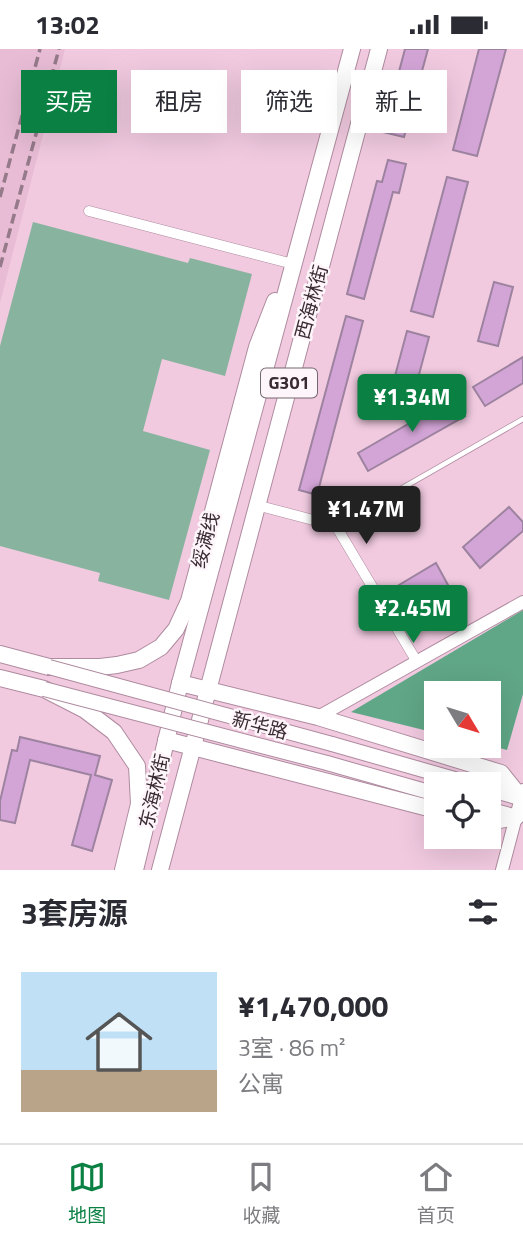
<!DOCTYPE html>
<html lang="zh">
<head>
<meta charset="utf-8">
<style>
	:root { --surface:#fff; --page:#f2f2f3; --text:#2b2b33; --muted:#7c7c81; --line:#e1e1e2; --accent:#0b8043 }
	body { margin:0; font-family:"Titillium Web","Noto Sans SC",sans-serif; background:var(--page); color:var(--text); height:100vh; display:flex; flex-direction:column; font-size:26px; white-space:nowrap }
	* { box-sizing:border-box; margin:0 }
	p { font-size:23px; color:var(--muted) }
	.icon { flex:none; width:38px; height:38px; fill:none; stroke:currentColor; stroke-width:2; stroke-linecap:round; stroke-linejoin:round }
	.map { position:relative; height:821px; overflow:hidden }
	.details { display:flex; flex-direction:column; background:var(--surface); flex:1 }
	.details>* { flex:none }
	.hud { position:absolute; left:21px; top:21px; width:481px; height:63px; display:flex; gap:14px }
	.needle { width:46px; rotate:128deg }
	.fabs { position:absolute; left:424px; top:632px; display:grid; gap:14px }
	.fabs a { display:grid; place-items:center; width:77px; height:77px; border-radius:0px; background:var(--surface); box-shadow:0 7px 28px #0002; font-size:35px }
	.price { position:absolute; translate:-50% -60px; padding:0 16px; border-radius:7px; background:var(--accent); color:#fff; font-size:23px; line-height:46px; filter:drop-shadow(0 2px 4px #0008) }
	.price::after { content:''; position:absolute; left:50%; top:42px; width:21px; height:16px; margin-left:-10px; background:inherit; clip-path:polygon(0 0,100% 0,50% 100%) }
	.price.current { background:#222; color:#fff }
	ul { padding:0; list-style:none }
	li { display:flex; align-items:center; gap:21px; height:175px; padding:0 21px }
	li span { display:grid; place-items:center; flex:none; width:196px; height:140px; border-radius:0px; color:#555 }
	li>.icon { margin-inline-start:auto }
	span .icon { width:84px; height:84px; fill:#fffc; stroke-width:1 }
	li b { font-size:30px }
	h2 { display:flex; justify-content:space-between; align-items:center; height:84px; padding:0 21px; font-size:30px }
	.pill { padding:0 24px; border-radius:0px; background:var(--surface); box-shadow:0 7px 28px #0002; font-size:24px; line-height:63px }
	.pill.current { background:var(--accent); color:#fff }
	.status { display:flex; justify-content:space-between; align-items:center; height:49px; padding:0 35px; background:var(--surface); direction:ltr }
	.status svg { height:19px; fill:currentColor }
	.dock { display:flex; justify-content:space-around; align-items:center; height:98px; border-top:2px solid var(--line); background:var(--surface); font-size:19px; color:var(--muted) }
	.dock a { display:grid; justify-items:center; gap:4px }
	.dock .current { color:var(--accent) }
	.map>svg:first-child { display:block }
</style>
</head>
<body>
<div class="status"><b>13:02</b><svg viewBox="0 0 49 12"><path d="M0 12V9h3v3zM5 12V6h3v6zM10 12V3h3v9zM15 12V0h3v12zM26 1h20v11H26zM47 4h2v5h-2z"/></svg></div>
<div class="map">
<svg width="523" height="821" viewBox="0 0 523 821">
	<rect width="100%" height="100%" fill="#f1cae0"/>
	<path fill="#e8bcd5" d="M0 0H65L0 254Z"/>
	<path fill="#88b49f" d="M33 173 188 214 190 209 252 225 225 327 162 310 143 382 210 401 169 551 98 532 100 524 0 497V297Z"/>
	<path fill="#60a787" d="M523 561V645L507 701 488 696V644H436V684L351 663Z"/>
	<g fill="#d3a5d7" stroke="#9d839f" stroke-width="2">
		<path d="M405 0H428L404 88 383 83Z"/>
		<path d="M479 0H506L477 107 453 101Z"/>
		<path d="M388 111 406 115 399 144 393 143 364 250 347 245 377 132 382 133Z"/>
		<path d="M447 128 468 133 433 268 411 262Z"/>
		<path d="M494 233 513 238 498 297 478 292Z"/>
		<path d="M346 267 363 272 317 446 299 441Z"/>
		<path d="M407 282 429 288 413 348 391 342Z"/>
		<path d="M523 308V334L485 357 473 338Z"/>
		<path d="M455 348 465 367 368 422 358 404Z"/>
		<path d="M509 458 523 473V482L480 519 463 498Z"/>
		<path d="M436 514 448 536 402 564 389 542Z"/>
		<path d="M20 688 100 707 95 726 112 731 92 802 72 796 91 726 30 711 15 774 0 771V752L12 701 17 702Z"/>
	</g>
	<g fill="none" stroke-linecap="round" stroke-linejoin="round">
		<defs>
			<path id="service" d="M336 477 523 370"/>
			<g id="minor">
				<path d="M89 162 293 215"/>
				<path d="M256 456 336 477 417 613"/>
			</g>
			<g id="tertiary">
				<path d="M318 668 523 553"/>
				<path d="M502 821 523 741"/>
			</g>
			<g id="primary">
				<path d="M332 695 472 735"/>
				<path d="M327 714 436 745"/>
				<path d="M488 740 523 750"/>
				<path d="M488 760 517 768"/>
			</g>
			<g id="trunk">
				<path d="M0 605 49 618H100L117 616 139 611 161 598 176 580 189 552 257 298 275 252"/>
				<path d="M0 629 44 640 85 661 114 683 137 717 139 755 123 821"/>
				<path d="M180 634 318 668 501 724 521 749"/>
				<path d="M166 691 436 761"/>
				<path d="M488 773 516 768"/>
				<path d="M135 821 180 634 352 0"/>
				<path d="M160 821 379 0"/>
			</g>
		</defs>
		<use href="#service" stroke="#af8b9f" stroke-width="6"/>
		<use href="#minor" stroke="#af8b9f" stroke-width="11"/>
		<use href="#tertiary" stroke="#af8b9f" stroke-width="14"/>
		<use href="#primary" stroke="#af8b9f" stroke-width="16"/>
		<use href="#trunk" stroke="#af8b9f" stroke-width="18"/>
		<use href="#service" stroke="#fff" stroke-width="4.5"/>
		<use href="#minor" stroke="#fff" stroke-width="10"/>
		<use href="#tertiary" stroke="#fff" stroke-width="12"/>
		<use href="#primary" stroke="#fff" stroke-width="14"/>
		<use href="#trunk" stroke="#fff" stroke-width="16"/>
		<g stroke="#957a89" stroke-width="3.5" stroke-dasharray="10 5" stroke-linecap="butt">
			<path d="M0 148 40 0"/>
			<path d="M0 218 59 0"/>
		</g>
		<defs>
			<g id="primary-bridge">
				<path d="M49 618 332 695"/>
				<path d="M44 640 327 714"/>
			</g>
		</defs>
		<use href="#primary-bridge" stroke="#af8b9f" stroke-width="16" stroke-linecap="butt"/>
		<use href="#primary-bridge" stroke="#fff" stroke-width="14"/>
	</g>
	<g text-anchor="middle" stroke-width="5" stroke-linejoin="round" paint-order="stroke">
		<rect fill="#fdf5fa" stroke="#74686f" stroke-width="2" x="261" y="319.5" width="56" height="29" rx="5"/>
		<g font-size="18" font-weight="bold" fill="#3a2b33">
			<text x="289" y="340">G301</text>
		</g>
		<g font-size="19" fill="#3a2b33" stroke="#fdf5fa">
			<text transform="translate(311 253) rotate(-75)" y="7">西海林街</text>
			<text transform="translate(205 491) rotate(-75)" y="7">绥满线</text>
			<text transform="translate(260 676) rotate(15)" y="7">新华路</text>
			<text transform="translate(154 742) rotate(-77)" y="7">东海林街</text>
		</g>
	</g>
</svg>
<div class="fabs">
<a><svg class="needle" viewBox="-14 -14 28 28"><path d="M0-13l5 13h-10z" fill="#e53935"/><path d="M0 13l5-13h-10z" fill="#7c7c81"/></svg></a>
<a><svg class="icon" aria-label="locate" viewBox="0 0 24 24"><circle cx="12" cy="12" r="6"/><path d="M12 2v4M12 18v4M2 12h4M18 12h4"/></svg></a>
</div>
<b class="price" style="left:412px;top:385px">¥1.34M</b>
<b class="price current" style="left:366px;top:497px">¥1.47M</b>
<b class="price" style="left:413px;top:596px">¥2.45M</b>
<div class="hud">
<a class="pill current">买房</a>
<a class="pill">租房</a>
<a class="pill">筛选</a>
<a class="pill">新上</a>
</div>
</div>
<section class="details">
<h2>3套房源<svg class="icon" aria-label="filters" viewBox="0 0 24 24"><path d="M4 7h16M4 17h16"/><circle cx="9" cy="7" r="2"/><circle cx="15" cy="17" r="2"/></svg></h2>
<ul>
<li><span style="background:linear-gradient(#bfe0f5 70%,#b9a48a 0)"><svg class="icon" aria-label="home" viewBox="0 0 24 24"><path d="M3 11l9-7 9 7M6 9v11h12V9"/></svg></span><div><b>¥1,470,000</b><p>3室 · 86 m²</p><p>公寓</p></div></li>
</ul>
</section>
<nav class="dock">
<a class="current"><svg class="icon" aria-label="map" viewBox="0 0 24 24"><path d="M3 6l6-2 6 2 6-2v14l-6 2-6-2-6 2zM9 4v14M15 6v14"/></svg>地图</a>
<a><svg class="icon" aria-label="saved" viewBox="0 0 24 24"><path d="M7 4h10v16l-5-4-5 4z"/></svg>收藏</a>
<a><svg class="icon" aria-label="home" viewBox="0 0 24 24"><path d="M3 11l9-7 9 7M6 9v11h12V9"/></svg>首页</a>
</nav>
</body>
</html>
